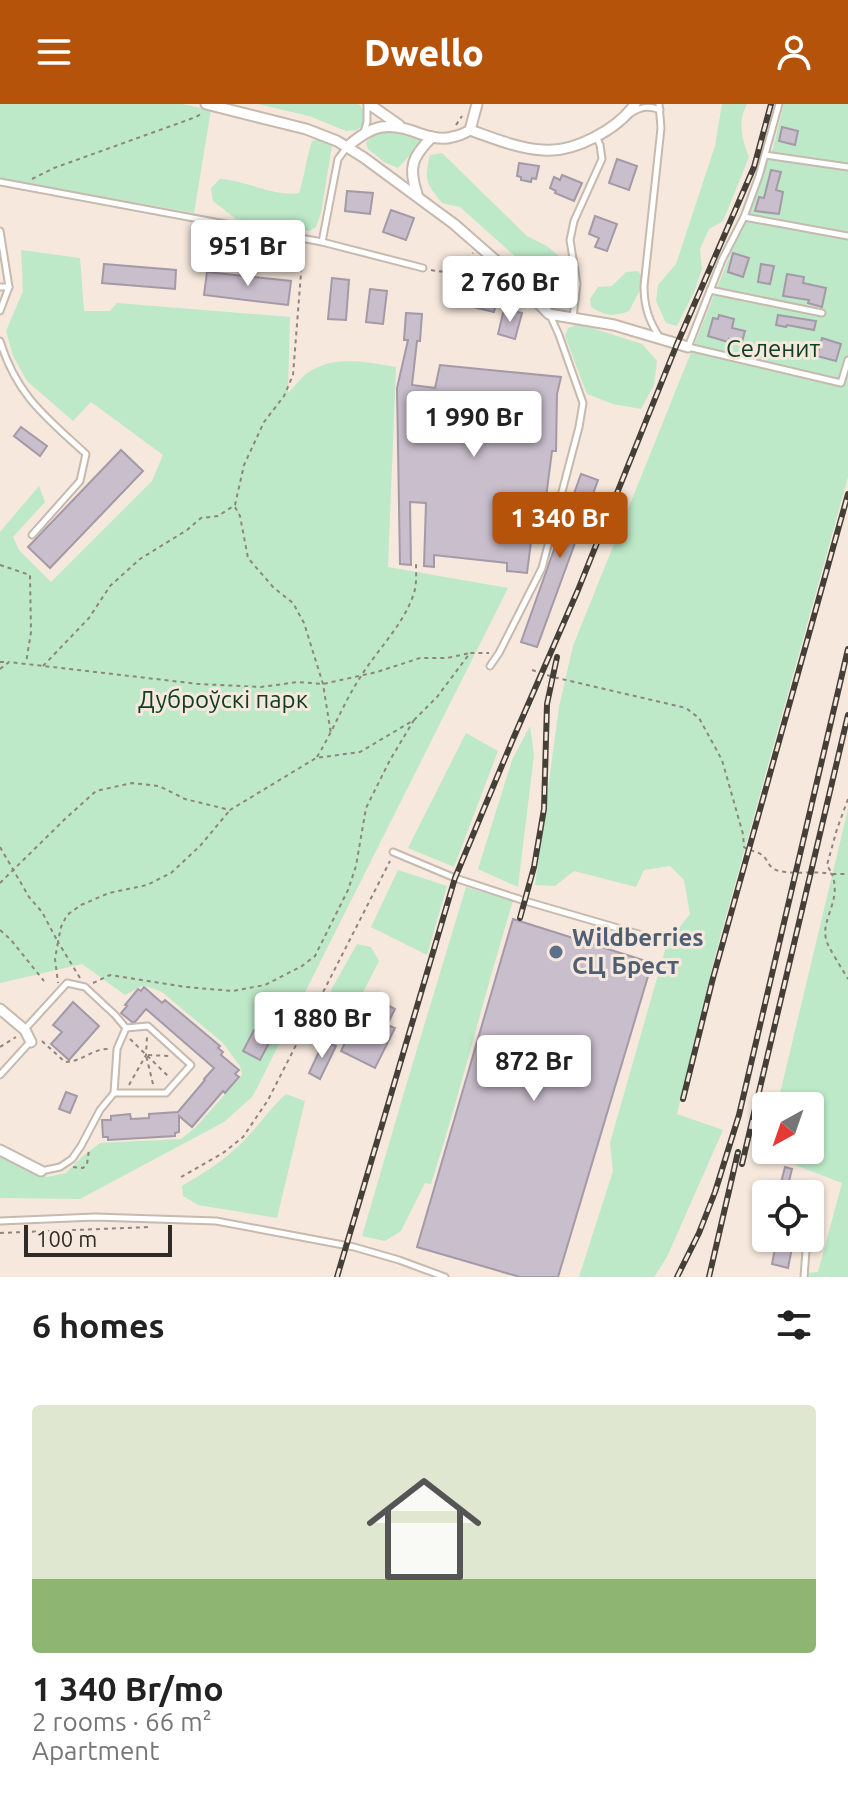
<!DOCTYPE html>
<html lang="en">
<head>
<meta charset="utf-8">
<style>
	:root { --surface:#fff; --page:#f6f6f6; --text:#222; --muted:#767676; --line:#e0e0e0; --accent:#b45309 }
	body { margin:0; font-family:Ubuntu,sans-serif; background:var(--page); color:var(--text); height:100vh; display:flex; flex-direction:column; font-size:30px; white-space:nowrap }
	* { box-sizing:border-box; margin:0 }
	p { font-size:26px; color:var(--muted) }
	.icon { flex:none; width:44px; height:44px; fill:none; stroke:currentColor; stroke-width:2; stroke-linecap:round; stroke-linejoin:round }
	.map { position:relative; height:1173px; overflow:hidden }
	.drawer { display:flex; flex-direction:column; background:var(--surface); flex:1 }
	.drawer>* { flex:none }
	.needle { width:52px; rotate:220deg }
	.controls { position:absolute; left:752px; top:988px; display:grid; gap:16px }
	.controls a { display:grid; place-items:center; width:72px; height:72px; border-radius:8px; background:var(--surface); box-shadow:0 2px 6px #0004; font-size:40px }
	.scale { position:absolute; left:24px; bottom:20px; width:148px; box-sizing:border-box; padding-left:8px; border:4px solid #302b26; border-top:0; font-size:22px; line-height:28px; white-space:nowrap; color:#302b26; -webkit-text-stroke:6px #f6e8dc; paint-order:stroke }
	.price { position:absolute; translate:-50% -68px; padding:0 18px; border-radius:8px; background:#fff; color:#222; font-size:26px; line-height:52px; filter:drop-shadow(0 2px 4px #0008) }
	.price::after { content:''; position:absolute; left:50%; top:48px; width:24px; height:18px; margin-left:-12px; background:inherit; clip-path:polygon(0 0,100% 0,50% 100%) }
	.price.on { background:var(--accent); color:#fff }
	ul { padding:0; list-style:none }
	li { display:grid; align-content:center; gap:16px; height:424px; padding:0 32px }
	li+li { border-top:2px solid var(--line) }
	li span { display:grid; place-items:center; height:248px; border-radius:8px; color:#555 }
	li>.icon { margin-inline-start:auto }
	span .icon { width:144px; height:144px; fill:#fffc; stroke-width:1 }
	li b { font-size:34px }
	h2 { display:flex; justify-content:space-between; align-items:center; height:96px; padding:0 32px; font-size:34px }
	header { display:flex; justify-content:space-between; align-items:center; height:104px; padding:0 32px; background:var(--accent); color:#fff; font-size:36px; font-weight:800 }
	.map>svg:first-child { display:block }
</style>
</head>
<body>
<header><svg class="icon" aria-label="menu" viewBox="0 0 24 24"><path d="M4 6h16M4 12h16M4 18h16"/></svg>Dwello<svg class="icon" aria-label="person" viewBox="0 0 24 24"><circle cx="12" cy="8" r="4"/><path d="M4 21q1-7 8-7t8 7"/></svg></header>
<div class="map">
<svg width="848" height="1173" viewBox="0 0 848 1173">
	<rect width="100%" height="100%" fill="#f6e8dc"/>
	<g fill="#bde9c8">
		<path d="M0 0H182L211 6 194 109 0 74Z"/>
		<path d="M258 0H356L360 1 365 10 364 20 357 26 346 27 309 12Z"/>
		<path d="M722 0H747C737 17 742 36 749 53L723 117 709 125 700 145 702 165 694 188 677 222 666 219 656 197 658 181 676 160 715 42Z"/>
		<path d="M784 0H848V373L715 852 677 1010 723 1026 667 1153 654 1173H579L613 1067 610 1039 667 839 690 810 684 776 670 762 644 766 636 783 574 767 555 782 535 781 559 603 573 542 772 47Z"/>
		<path d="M396 28 420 34 421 39 398 64 384 58 368 45 366 38 377 29Z"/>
		<path d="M321 35 332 42 321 109 316 123 309 127 236 115 213 97 211 84 220 75C247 76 272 93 299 89 305 72 306 54 312 37Z"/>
		<path d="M442 49 527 132 547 142 569 161 573 171 572 178 562 185 537 172 460 103 442 99C426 78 424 78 430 51Z"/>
		<path d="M223 123 297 138 300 143 295 159 285 161C275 152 257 137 242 146 234 150 233 153 224 154L210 146 206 138 211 126Z"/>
		<path d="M21 146 80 154 84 207H110L117 199 290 213 288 289C294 283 300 275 306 270 335 250 364 258 396 263L388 463 508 484 253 992 224 1018 80 1095 0 1094V1052L20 1063 47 1073 66 1069 84 1051 100 1039 181 1035 195 1024 242 971 240 962 223 939 162 888 144 881 125 891 82 860 0 879V428L39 382 45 398 13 433 19 446 51 478 152 377 163 351 91 298 73 317 27 277 13 252 6 227 23 187Z"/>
		<path d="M638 167 643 174 639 188 629 207C614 213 605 212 591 203L590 195 598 183 612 182 626 168Z"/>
		<path d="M579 220 642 240 657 257 654 281 641 305 613 300 587 290 565 232 568 224Z"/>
		<path d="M530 622 534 651 518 783 478 765 512 656Z"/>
		<path d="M466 629 498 647 454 763 408 744Z"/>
		<path d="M848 705V1173H807V1169L818 1168 842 1079 766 1050V1046H810V1002H777Z"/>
		<path d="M398 766 447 782 427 851 371 823Z"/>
		<path d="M466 783 513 797C484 891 461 987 431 1080L425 1079 401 1127 385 1137 362 1132 408 975Z"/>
		<path d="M357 840 371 843 379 857 354 906 337 904 331 886Z"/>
		<path d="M286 990 305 997 277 1114 198 1101 183 1092 182 1082C200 1071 219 1060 234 1046 254 1029 267 1007 286 990Z"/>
	</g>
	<g fill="#c9becc" stroke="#a499a7" stroke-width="2">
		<path d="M782 23 798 27 795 41 779 37Z"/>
		<path d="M617 55 637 62 629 86 609 79Z"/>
		<path d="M519 59 539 62 536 75 532 74 531 78 521 76V73L517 72Z"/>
		<path d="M771 66 781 68 776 86 783 88 779 110 755 107 759 93 764 94Z"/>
		<path d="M562 71 582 79 574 97 555 89 556 87 550 84 554 73 560 76Z"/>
		<path d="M347 87 373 89 370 110 345 107Z"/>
		<path d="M391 106 414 114 406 136 383 128Z"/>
		<path d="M595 112 617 120 607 147 595 143 599 134 589 130Z"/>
		<path d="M733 149 749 154 743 173 728 168Z"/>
		<path d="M104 160 176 166 175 185 102 179Z"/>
		<path d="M761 160 774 162 770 180 758 178Z"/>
		<path d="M207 168 291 177 288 201 204 191Z"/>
		<path d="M787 170 804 173 803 179 826 184 822 203 808 199 809 196 783 192Z"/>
		<path d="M332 174 349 176 346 216 328 215Z"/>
		<path d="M475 182 499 189 494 208 469 202Z"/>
		<path d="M370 185 387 187 383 220 366 218Z"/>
		<path d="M504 205 522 209 515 235 498 230Z"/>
		<path d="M406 209 422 210 420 237H417L412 281 435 284 440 261 561 273 557 290 556 347H552L544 409H540L537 439 531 438 527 469 507 467V459L434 451V463L424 462 426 399 410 398 411 461 400 460 397 284 408 236H404Z"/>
		<path d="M719 211 734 215 732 224 745 227 742 238 729 235 728 238 708 232 713 214 718 215Z"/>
		<path d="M778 211 816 217 814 226 787 221 786 223 776 221Z"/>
		<path d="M822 234 841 240 836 257 817 252Z"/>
		<path d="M21 323 47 342 40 352 14 332Z"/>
		<path d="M121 346 143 367 50 464 28 443Z"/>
		<path d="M581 370 598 376 537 543 521 538Z"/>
		<path d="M513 815 652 859 558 1173H520L417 1143Z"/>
		<path d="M144 883 162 899 165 896 220 942 218 944 223 948 221 951 239 966 235 970 239 973 225 989 223 987 192 1023 179 1012V1028L175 1029V1032L108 1036V1033H103L102 1016H111V1012L130 1010 131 1015 149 1014V1010L178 1008 205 976 204 975 214 964 146 905 135 918H132L121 909 127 902 125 901 138 885 141 887Z"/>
		<path d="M368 891 395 905 387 921 395 924 375 964 341 947Z"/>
		<path d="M73 898 99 922 69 956 51 940 62 928 53 921Z"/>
		<path d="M254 926 265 931 262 936 269 939 260 956 243 947Z"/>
		<path d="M324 937 336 942 320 975 309 969Z"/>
		<path d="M66 988 77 992 70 1009 59 1005Z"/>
		<path d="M785 1063 792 1065 786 1090H778Z"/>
		<path d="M777 1134H794L788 1164 772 1160Z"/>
	</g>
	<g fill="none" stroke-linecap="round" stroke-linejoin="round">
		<defs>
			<g id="lane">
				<path d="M659 0 661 24 644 182C644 203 649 217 660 234"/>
				<path d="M779 0 759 72 744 113 722 156 688 243 841 279 848 256"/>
				<path d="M631 9C641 3 649 1 660 6"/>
				<path d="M364 28 367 18V0"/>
				<path d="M765 51 848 63"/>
				<path d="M0 78 322 138 423 164"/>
				<path d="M744 113 848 132"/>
				<path d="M0 127 9 183 0 207"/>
				<path d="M322 138 338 55 347 43"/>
				<path d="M0 183H9"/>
				<path d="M710 186 822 209"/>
				<path d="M573 213 577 180 570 136 574 117 602 55 600 41 596 32"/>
				<path d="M0 237C17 292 46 313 86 350L80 377 32 431"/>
				<path d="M490 562 499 549 542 464 579 323 583 299 559 231 550 211"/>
				<path d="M393 748 455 774 525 797 652 834"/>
				<path d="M25 925 67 879 85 883 115 911 126 924 117 945 114 989 100 1006 81 1042 72 1055 60 1063 41 1067"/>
				<path d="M0 971 30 938"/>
				<path d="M114 989H166L191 961 148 922 126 924"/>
				<path d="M0 1117 95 1113 216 1117 354 1143 399 1156 445 1173"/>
				<path d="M804 1173 807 1134"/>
			</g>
			<g id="street">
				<path d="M206 0 306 25 337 37 363 53 454 120 502 162 549 210 614 221 688 243"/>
				<path d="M369 0 399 21"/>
				<path d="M470 26C493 34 519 45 543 46 574 49 618 25 635 0"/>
				<path d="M470 26 477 0"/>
				<path d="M347 43C373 20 389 17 421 30 430 33 443 36 452 33 458 32 465 29 470 26"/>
				<path d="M417 90C408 63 412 53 432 33"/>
				<path d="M0 905 25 926 31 938"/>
				<path d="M0 1046 41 1067"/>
			</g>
		</defs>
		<use href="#lane" stroke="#c6b9ad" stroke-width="9"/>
		<use href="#street" stroke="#c6b9ad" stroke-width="13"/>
		<g stroke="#8f857d" stroke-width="2" stroke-dasharray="4 4" stroke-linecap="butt">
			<path d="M456 21 462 12"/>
			<path d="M32 75 54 64 196 13 201 10"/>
			<path d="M431 166C454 171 457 164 473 149"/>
			<path d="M235 403 240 412 248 454 273 483 293 499 304 519 323 580 331 630"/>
			<path d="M0 461 30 471 31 528 26 559"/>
			<path d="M0 558H8"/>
			<path d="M43 562 89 514 110 482 140 455 187 426 201 414 218 412 235 401 244 361 264 318 284 292 293 271 303 144"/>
			<path d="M0 565 9 558 199 580 261 583 298 578 323 580 377 568 420 554H447L470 549"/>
			<path d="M532 566 553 573 686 604 699 614 722 656 743 730 744 743C749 747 757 747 762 751 767 754 768 762 774 765 787 772 817 766 832 770 842 797 821 814 826 835 827 842 843 866 848 875"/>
			<path d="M317 653C333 627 344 598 361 572 378 545 404 520 414 489 417 479 416 468 416 458"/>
			<path d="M848 695 837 725 827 761 832 770H848"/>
			<path d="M0 743 29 793 42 808 58 838 55 855 58 879"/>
			<path d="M0 779 65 715 96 687 132 679 159 682 185 695 230 706 316 654 360 648 414 616 437 593 470 549H489"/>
			<path d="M0 826 11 836 44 877"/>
			<path d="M80 874 58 838 61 823 67 811 81 801 109 789 147 781 171 769 200 742 230 706"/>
			<path d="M93 879 110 871 186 883 233 887 265 881 302 862 315 852 348 786 356 762 366 704 390 656 414 616"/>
			<path d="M130 935 168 972"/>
			<path d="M42 937 65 958C81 958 92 945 108 945"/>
			<path d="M0 943 16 933"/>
			<path d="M153 980 146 951 170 952"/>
			<path d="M129 981 146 951 147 932"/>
			<path d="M73 1063 83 1064 87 1060 89 1045"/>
			<path d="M181 1073 223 1049 243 1033 268 996 390 757"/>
			<path d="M0 1129 150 1123"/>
		</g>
		<use href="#lane" stroke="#fff" stroke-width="5"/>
		<use href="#street" stroke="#fff" stroke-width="9"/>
		<defs>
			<g id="rail">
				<path d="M520 814 534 763 544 705 547 600 557 553"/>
				<path d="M683 995 713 874 848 390"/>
				<path d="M742 1060 848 611"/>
				<path d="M337 1173 455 774 513 635 578 486 677 240 754 63 771 0"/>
				<path d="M677 1173 699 1129 715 1088 739 1011 848 545"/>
				<path d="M709 1173 738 1048"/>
			</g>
		</defs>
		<use href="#rail" stroke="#453f39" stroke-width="6"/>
		<use href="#rail" stroke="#f6e8dc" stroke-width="3" stroke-dasharray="9" stroke-linecap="butt"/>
	</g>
	<circle fill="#5c6f8a" stroke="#f6e8dc" stroke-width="3" cx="556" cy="848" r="8"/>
	<g text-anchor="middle" stroke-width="6" stroke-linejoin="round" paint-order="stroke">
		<g font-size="24" fill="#0c4021" stroke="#f6e8dc">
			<text x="773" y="253">Селенит</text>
			<text x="223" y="604">Дуброўскі парк</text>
		</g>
		<g font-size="24" font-weight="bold" fill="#4e5e75" stroke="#f6e8dc" text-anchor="start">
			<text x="572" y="842">Wildberries<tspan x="572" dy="28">СЦ Брест</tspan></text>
		</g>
	</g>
</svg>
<div class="controls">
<a><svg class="needle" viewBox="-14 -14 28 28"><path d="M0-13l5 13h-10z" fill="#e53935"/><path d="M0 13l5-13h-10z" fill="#767676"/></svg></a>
<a><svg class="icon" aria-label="locate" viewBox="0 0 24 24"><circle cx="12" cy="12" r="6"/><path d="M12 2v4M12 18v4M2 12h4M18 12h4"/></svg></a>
</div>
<div class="scale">100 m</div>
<b class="price" style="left:248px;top:184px">951 Br</b>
<b class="price" style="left:510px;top:220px">2 760 Br</b>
<b class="price" style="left:474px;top:355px">1 990 Br</b>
<b class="price on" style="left:560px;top:456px">1 340 Br</b>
<b class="price" style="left:322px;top:956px">1 880 Br</b>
<b class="price" style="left:534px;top:999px">872 Br</b>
</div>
<section class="drawer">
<h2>6 homes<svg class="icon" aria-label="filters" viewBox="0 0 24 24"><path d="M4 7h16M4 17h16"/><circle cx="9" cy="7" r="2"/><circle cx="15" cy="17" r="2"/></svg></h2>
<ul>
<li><span style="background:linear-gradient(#dfe7d0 70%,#8fb573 0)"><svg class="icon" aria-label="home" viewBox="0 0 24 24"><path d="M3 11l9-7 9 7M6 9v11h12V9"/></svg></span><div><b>1 340 Br/mo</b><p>2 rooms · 66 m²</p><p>Apartment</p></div></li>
</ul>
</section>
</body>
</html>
